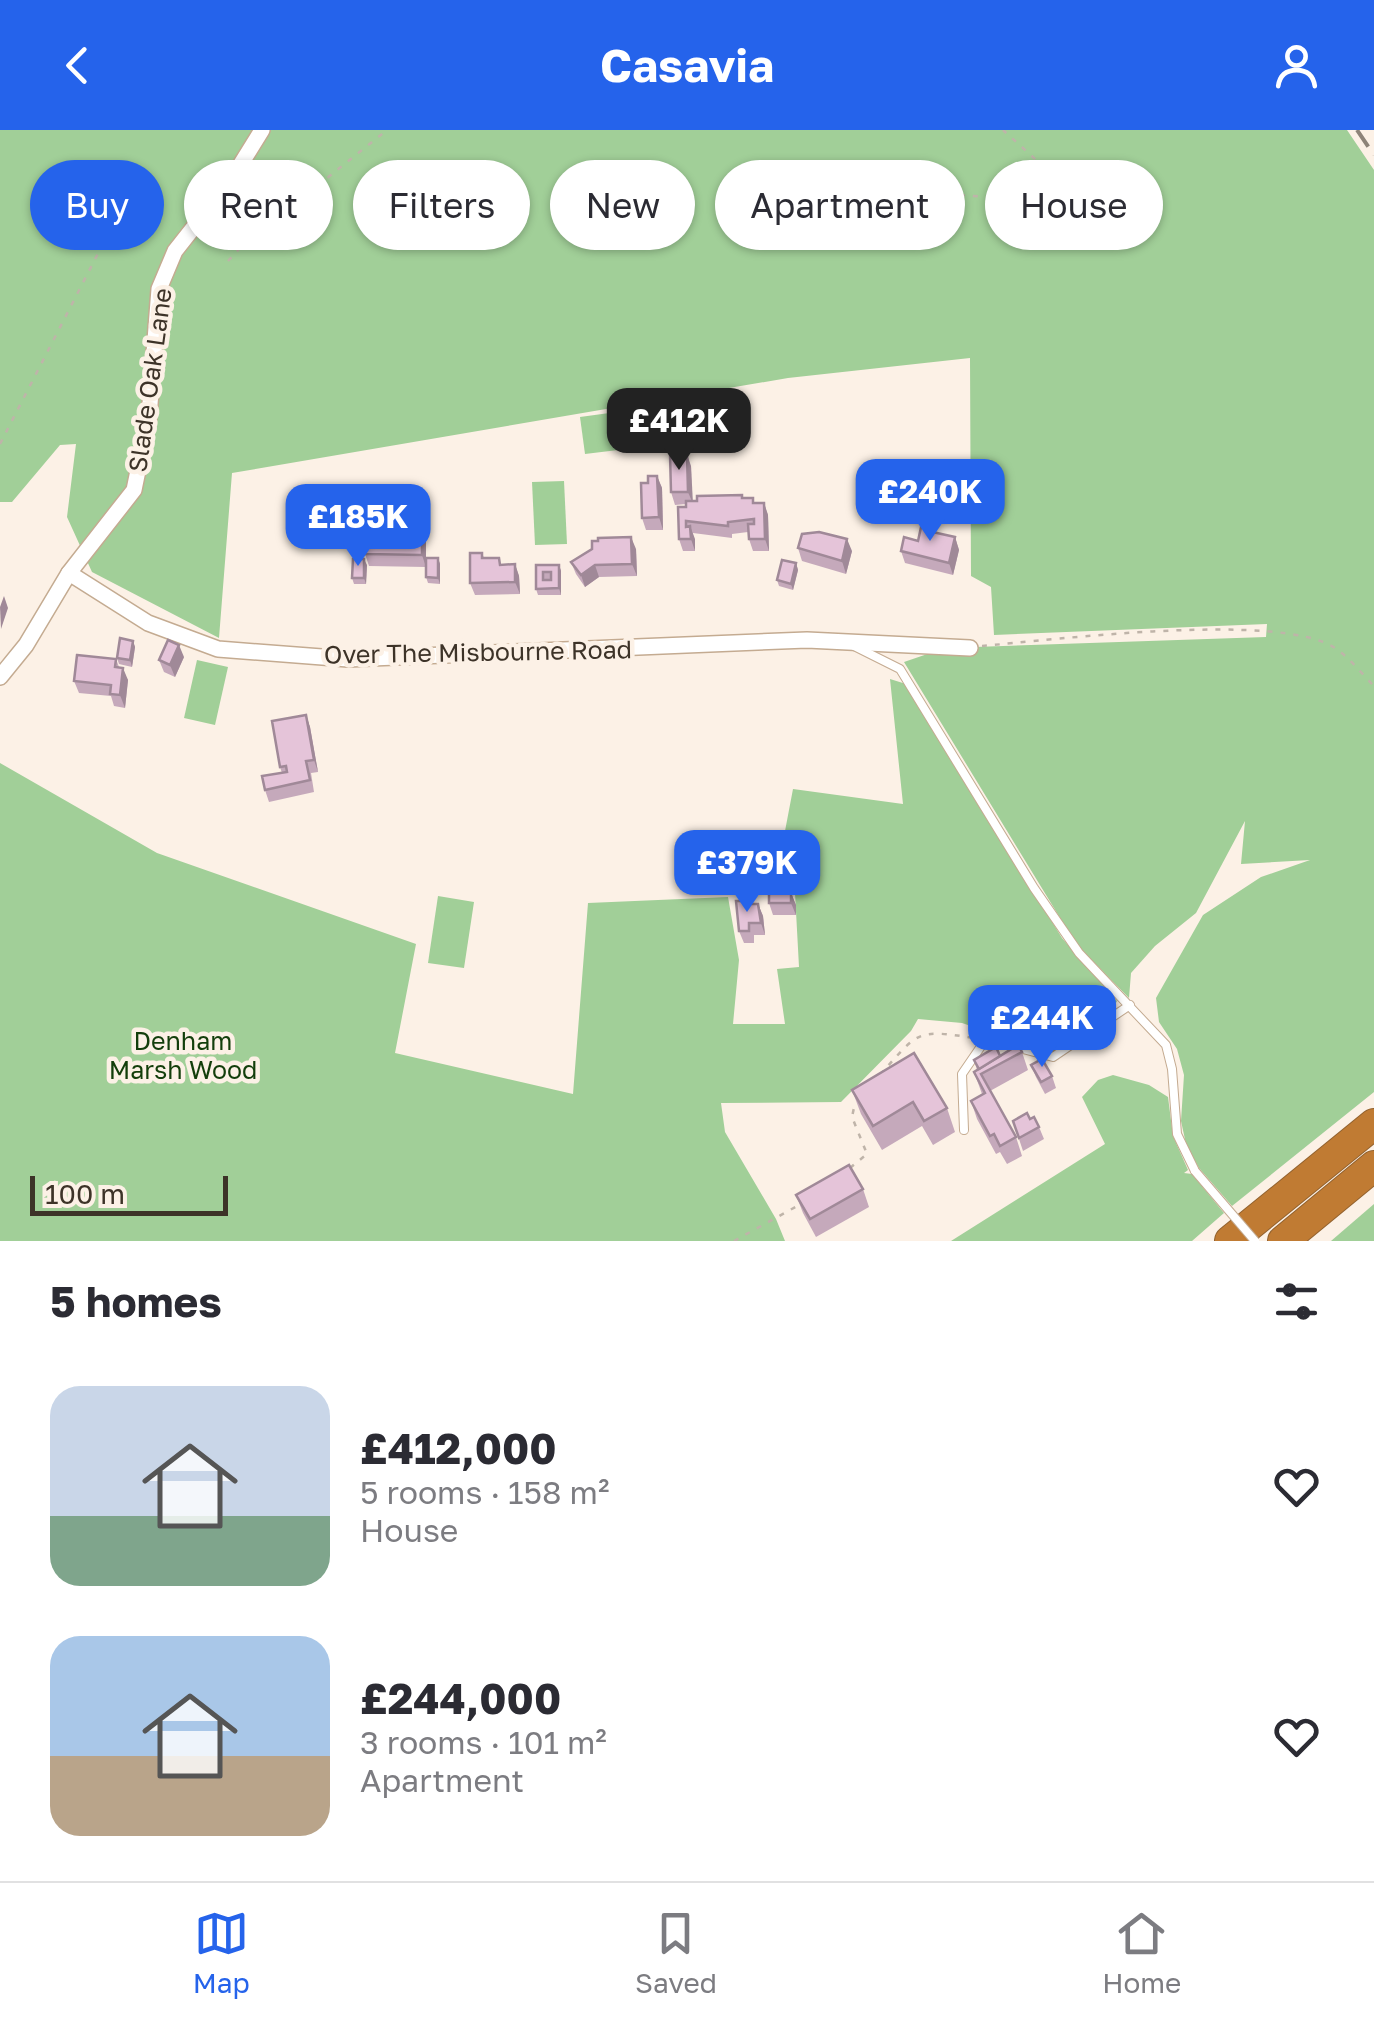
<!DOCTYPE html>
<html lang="en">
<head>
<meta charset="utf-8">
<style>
	:root { --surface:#fff; --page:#f2f2f3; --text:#2b2b33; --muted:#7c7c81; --line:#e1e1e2; --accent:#2563eb }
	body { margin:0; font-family:"Golos Text",sans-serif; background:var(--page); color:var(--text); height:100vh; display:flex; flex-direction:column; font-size:38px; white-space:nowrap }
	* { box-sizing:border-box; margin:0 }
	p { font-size:32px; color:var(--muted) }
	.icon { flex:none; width:55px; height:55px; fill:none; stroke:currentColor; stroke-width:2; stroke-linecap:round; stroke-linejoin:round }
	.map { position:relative; height:1111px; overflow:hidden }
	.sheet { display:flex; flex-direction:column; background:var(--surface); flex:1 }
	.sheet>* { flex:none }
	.guide { position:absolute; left:30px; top:30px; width:1315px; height:90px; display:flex; gap:20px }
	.scale { position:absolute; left:30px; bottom:25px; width:198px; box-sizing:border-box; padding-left:10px; border:5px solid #3d3328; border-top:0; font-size:28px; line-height:35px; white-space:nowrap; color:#3d3328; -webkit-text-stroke:8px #fcf1e6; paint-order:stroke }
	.price { position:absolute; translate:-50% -85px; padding:0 22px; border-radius:20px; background:var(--accent); color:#fff; font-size:32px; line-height:65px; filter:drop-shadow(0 2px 5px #0008) }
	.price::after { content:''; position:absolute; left:50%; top:60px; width:30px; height:22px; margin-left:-15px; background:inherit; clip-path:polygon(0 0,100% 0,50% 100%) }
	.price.on { background:#222; color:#fff }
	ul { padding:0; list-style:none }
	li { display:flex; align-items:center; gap:30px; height:250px; padding:0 50px }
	li span { display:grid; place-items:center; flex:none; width:280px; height:200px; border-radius:30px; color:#555 }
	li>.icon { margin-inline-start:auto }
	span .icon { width:120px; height:120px; fill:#fffc; stroke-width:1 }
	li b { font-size:42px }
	h2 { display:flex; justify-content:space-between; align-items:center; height:120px; padding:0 50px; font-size:42px }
	.pill { padding:0 35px; border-radius:45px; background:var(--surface); box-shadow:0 2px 8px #0004; font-size:35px; line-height:90px }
	.pill.on { background:var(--accent); color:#fff }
	header { display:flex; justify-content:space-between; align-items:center; height:130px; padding:0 50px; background:var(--accent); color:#fff; font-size:45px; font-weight:700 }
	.tabs { display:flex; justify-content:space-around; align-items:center; height:140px; border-top:2px solid var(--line); background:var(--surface); font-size:28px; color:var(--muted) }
	.tabs a { display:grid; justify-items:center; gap:5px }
	.tabs .on { color:var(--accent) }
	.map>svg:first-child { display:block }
</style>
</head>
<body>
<header><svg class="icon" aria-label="back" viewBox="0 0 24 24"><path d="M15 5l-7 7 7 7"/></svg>Casavia<svg class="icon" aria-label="person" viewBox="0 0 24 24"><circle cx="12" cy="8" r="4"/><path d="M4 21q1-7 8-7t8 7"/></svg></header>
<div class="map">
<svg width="1374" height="1111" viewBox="0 0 1374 1111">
	<rect width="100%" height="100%" fill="#fcf1e6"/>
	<g fill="#a1cf98">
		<path d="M0 0H1347L1374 40V962L1232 1076 1199 1038 1186 1014 1181 991 1184 945 1177 919 1159 892 1156 868 1203 785 1261 747 1310 730 1241 734 1245 691 1196 783 1155 816 1131 843 1129 868 1076 814 904 532 945 518 1266 507 1267 494 994 505 991 457 971 446 970 228 788 248 232 343 219 508 92 442 67 387 76 314 60 315 12 372H0Z"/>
		<path d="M646 278 651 316 585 324 580 287Z"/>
		<path d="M564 351 567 414 535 415 532 352Z"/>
		<path d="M197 530 228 537 215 595 184 588Z"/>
		<path d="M890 549 906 554 1062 808 1117 871 1112 880 1051 923 962 893 918 889 911 901 841 972 721 973 725 1002 776 1089 785 1111H0V633L157 723 416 814 395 923 573 964 588 773 728 767 739 830 733 894H785L777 839 799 837 795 763 773 764 793 659 903 674Z"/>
		<path d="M438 766 474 772 464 838 428 833Z"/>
		<path d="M1113 945 1149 955 1168 967 1173 1006 1188 1040 1184 1043 1192 1044 1224 1083 1192 1111H951L1105 1014 1082 967 1098 950Z"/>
		<path d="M1374 1074V1111H1331Z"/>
	</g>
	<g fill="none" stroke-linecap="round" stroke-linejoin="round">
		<defs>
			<g id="service">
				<path d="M854 516 900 539 1034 758 1079 823 1166 915 1172 939 1177 1004 1195 1041"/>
				<path d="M964 1000 962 944 986 909 1053 927 1130 875"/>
			</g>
			<g id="minor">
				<path d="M69 443 148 493 218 519 348 529 807 510 970 518"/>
				<path d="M0 547 26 515 69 443 134 360 149 287 159 159 175 121 231 50 262 0"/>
			</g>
			<g id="motorway">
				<path d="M1230 1111 1374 994"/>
				<path d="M1283 1111 1374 1036"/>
			</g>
		</defs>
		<use href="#service" stroke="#c4ab91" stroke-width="10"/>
		<use href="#minor" stroke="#c4ab91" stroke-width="18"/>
		<use href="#motorway" stroke="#92622f" stroke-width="32"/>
		<g stroke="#bfb4a9" stroke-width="2.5" stroke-dasharray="5 8" stroke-linecap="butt">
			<path d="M843 60 924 62 1086 75 1003 0"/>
			<path d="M228 131 241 117 387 0"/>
			<path d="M0 314 109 102"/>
			<path d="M982 516C1053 510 1279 481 1335 518 1349 527 1362 544 1374 556"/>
			<path d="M880 945C919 901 916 899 974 908"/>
			<path d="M850 1038 867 1024 852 987 855 973"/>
			<path d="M734 1111 799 1075"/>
		</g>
		<use href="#service" stroke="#fff" stroke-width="8"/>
		<use href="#minor" stroke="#fff" stroke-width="15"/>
		<use href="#motorway" stroke="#c07b33" stroke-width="30"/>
		<path stroke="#8d8378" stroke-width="4" stroke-dasharray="20 10" stroke-linecap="butt" d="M1357 0 1374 25"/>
		<defs>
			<path id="service-bridge" d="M1195 1041 1255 1111"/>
		</defs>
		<use href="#service-bridge" stroke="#c4ab91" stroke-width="10" stroke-linecap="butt"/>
		<use href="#service-bridge" stroke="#fff" stroke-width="8"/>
	</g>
	<g fill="#c5a9bb">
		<path d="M691 336 692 371 743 368 755 373H764L768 385 769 421H753L749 409 748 402 732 404V408L693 403 695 421H683L679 409 686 374 675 375 671 362Z"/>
		<path d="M657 346 662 358 663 400H646L642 388 648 353Z"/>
		<path d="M422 390 426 402V437L369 436 365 424 380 391 383 400H407Z"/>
		<path d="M935 402 955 407 959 420 953 445 905 433 901 421Z"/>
		<path d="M798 418 852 421 846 444 802 431Z"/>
		<path d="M592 419H636L637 446 599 447 585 457 576 444 571 432Z"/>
		<path d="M482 423 484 428 502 435 515 434 519 446 520 464 475 465 470 453Z"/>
		<path d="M438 428 440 434V454L428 453 426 447Z"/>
		<path d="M796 433 798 440 793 460 779 456 777 450Z"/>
		<path d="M367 435 366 454H354L352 448Z"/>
		<path d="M536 435H559L561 441V465H538L536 459Z"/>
		<path d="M133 511 135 517 132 537 119 534 117 528Z"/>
		<path d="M184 527 175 547 164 542 159 530Z"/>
		<path d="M116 529 119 537 128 550 125 578 114 576 111 566 79 563 74 551Z"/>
		<path d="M306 585 310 597 318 642 311 643 314 662 269 672 265 660 282 643 280 637Z"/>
		<path d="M791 763 796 775V785H773L769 773Z"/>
		<path d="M745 774H758L763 786 765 805H754V813H744L739 801Z"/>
		<path d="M1022 922 1028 940 990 961 1016 1007 1022 1026 1007 1034 1000 1022 996 1024 977 989 971 971 982 964 974 942 977 940 974 930Z"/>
		<path d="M1031 935 1052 946 1056 958 1045 964 1036 947Z"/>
		<path d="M852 960 947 978 955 1002 933 1015 922 996 882 1020 861 984Z"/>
		<path d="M1030 989 1039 997 1044 1009 1023 1021 1013 991Z"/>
		<path d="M863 1059 869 1077 816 1107 803 1083 796 1065Z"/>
	</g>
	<g fill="#a08998">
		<path d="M687 324 691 336 693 374 688 362Z"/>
		<path d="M657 346 662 358 663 400 659 387Z"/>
		<path d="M764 373 768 385 769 421 765 409Z"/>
		<path d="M930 389 935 402 932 413 928 401Z"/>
		<path d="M422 390 426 402V437L422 425Z"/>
		<path d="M690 396 695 409V421L691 409Z"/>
		<path d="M631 407 636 419 637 446 632 434Z"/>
		<path d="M955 407 959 420 953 445 949 433Z"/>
		<path d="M847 409 852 421 846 444 842 431Z"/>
		<path d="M438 428 440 434V454L438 448Z"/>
		<path d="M364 429 367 435 366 454 364 448Z"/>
		<path d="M796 433 798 440 793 460 791 454Z"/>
		<path d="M515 434 519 446 520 464 515 452Z"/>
		<path d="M559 435 561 441V465L559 458Z"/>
		<path d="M595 435 599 447 585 457 581 445Z"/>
		<path d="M4 466 8 478 1 499 0 477Z"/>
		<path d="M133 511 135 517 132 537 130 530Z"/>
		<path d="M179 515 184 527 175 547 170 535Z"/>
		<path d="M123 538 128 550 125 578 120 565Z"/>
		<path d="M306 585 310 597 318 642 314 630Z"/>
		<path d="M791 763 796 775V785L791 773Z"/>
		<path d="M758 774 763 786 765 805 761 793Z"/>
	</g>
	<g fill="#e5c4d9" stroke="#a08998" stroke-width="2.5" fill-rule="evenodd">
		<path d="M670 324H687L688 362H671Z"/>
		<path d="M648 346H657L659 387 642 388 641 353H648Z"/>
		<path d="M742 365V368H753V373H764L765 409H749L748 394H754V389L728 392V396L686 391V397L690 396 691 409H679L678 377H686V371H697V366Z"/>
		<path d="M923 388 930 389 928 401 955 407 949 433 901 421 904 407 918 411Z"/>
		<path d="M407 390H422V425L365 424V391H380V400H407Z"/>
		<path d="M819 402 847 409 842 431 798 418 802 404Z"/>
		<path d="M631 407 632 434 595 435 581 445 571 432 592 419V411H598V408Z"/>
		<path d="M470 423H482V428H499L500 435 515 434V452L470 453Z"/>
		<path d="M426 428H438V448L426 447Z"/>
		<path d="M353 429H364V448H352Z"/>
		<path d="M782 430 796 433 791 454 777 450Z"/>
		<path d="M536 435H559V458L536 459ZM543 442H551V450H543Z"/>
		<path d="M120 508 133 511 130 530 117 528Z"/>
		<path d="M168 510 179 515 170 535 159 530Z"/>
		<path d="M77 525 116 529 115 537 123 538 120 565 110 564 111 555 74 551Z"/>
		<path d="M306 585 314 630 306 631 310 650 265 660 262 646 287 642 286 636 280 637 272 591Z"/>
		<rect x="769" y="763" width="22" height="10"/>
		<path d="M736 771H744V774H758L761 793H749V801H739Z"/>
		<path d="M1018 915 1022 922 981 944 1016 1007 1000 1016 994 1004 990 1006 971 971 985 963 974 942Z"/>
		<path d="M996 917 1000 926 979 939 974 930Z"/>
		<path d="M914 923 947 978 924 991 913 972 873 996 852 960Z"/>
		<path d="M1042 929 1052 946 1041 952 1031 935Z"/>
		<path d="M1027 983 1030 989 1034 987 1039 997 1019 1008 1013 991Z"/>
		<path d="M849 1035 863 1059 810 1089 796 1065Z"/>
	</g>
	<g text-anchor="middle" stroke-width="9" stroke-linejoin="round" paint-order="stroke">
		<g font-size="25" fill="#3d3328" stroke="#fcf1e6">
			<text transform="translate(150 250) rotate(-82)" y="9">Slade Oak Lane</text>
			<text transform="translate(478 522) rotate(-1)" y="9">Over The Misbourne Road</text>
		</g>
		<g font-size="25" fill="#133e0b" stroke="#fcf1e6">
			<text x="183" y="920">Denham<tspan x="183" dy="29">Marsh Wood</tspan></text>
		</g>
	</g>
</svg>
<div class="scale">100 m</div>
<b class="price on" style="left:679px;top:343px">£412K</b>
<b class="price" style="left:930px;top:414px">£240K</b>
<b class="price" style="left:358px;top:439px">£185K</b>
<b class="price" style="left:747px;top:785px">£379K</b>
<b class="price" style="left:1042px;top:940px">£244K</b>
<div class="guide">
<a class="pill on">Buy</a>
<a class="pill">Rent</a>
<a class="pill">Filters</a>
<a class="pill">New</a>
<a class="pill">Apartment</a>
<a class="pill">House</a>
</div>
</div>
<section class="sheet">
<h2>5 homes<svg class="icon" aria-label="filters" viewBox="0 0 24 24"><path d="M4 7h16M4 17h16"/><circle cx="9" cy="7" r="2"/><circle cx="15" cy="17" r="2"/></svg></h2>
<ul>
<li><span style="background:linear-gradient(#c9d6e8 65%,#7fa58c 0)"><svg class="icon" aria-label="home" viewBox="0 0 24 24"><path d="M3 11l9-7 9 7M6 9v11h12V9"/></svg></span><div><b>£412,000</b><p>5 rooms · 158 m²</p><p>House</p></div><svg class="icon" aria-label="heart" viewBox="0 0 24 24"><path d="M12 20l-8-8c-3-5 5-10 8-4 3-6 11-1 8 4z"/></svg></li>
<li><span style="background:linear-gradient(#a9c7e8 60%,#b9a48a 0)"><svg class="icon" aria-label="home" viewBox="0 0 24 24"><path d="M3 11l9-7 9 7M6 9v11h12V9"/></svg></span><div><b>£244,000</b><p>3 rooms · 101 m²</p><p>Apartment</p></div><svg class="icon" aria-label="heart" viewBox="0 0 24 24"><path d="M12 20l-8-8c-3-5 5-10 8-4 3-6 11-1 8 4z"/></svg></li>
</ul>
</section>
<nav class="tabs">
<a class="on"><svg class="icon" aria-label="map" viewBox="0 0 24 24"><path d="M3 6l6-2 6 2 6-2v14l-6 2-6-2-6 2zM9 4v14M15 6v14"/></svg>Map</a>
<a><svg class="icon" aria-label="saved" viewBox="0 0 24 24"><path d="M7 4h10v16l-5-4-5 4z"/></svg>Saved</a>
<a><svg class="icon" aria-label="home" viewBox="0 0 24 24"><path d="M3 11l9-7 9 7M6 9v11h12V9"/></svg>Home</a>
</nav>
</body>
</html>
